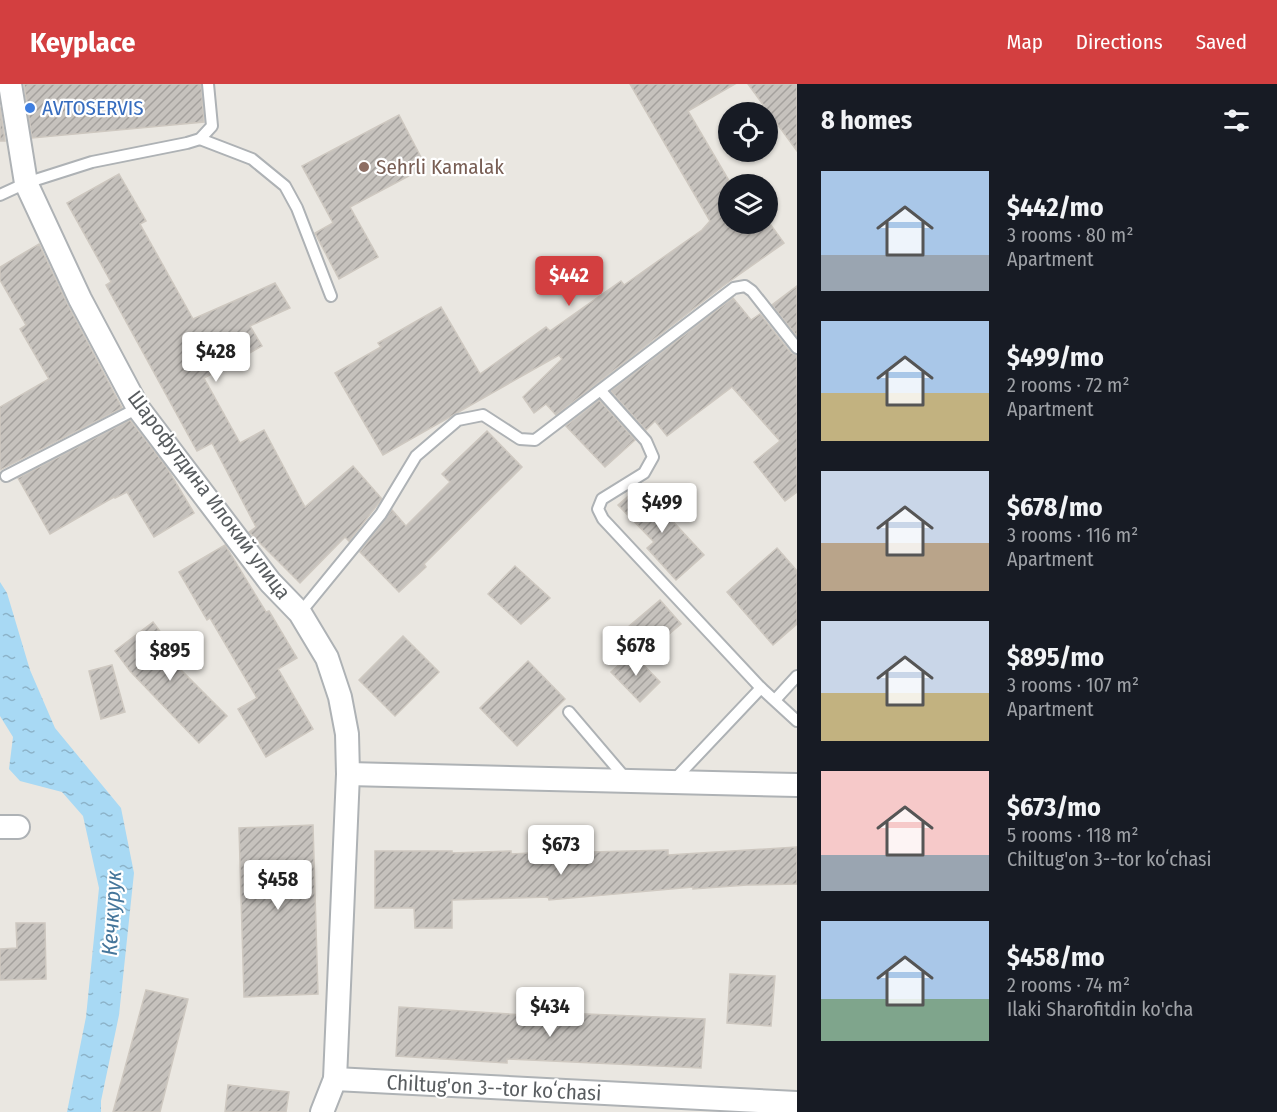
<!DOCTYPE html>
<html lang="en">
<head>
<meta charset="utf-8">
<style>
	:root { --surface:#171b24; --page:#20242c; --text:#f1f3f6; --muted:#9ea1a6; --accent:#d33f40 }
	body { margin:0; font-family:"Fira Sans Condensed",sans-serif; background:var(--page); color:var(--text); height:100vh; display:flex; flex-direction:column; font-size:22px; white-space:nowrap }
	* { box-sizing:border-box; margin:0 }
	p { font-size:20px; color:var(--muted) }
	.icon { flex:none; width:33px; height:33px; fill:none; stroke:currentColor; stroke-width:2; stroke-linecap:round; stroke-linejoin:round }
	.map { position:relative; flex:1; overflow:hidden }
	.drawer { display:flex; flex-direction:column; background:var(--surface); width:480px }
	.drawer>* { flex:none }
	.tools { position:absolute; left:718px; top:18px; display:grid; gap:12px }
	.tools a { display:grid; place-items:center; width:60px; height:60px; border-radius:50%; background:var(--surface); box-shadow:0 2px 4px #0004; font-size:30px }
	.price { position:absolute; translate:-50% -51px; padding:0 14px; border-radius:6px; background:#fff; color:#222; font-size:20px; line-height:39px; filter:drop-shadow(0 2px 3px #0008) }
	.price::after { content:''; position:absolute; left:50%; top:36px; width:18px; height:14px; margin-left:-9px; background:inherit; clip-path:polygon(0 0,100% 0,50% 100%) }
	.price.on { background:var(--accent); color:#fff }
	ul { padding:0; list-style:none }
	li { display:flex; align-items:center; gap:18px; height:150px; padding:0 24px }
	li span { display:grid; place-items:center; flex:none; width:168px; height:120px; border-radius:0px; color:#555 }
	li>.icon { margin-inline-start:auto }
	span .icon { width:72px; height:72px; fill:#fffc; stroke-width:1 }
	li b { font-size:26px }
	h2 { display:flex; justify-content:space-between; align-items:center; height:72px; padding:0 24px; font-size:26px }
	header { display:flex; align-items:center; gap:36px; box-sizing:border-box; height:84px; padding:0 30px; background:var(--accent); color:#fff }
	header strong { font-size:28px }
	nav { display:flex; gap:33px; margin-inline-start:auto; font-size:21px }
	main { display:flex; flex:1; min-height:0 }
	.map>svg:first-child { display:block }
</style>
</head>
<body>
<header>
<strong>Keyplace</strong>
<nav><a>Map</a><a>Directions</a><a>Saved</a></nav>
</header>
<main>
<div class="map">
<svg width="797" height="1028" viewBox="0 0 797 1028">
	<defs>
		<pattern id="water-ripples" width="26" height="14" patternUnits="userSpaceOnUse" patternTransform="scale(1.5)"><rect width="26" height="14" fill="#a8d9f4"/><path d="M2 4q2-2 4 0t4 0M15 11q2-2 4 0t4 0" fill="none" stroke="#8cb3c9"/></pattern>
		<pattern id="building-hatch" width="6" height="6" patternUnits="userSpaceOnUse" patternTransform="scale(1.5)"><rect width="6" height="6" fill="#c6c2bd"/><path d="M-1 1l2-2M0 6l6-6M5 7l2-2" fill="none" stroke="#a4a19d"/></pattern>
	</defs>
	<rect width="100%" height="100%" fill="#eae7e1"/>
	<path fill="url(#water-ripples)" d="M0 498 7 509 30 586 55 644 121 724 134 789 119 931 101 1017V1028H67L86 933 99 804 83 732 62 708 20 697 9 685 13 653 0 632Z"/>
	<g fill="url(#building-hatch)" stroke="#cec8c0" stroke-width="1.5">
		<path d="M24 0H201L204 38 32 54Z"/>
		<path d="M630 0H735L688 27 731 100H729V140H768V137L784 159 723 202 556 331 546 320 534 329 523 313 562 275 559 271 383 371 335 289 381 263 378 259 441 223 480 290 546 243 550 247 621 197 624 201 702 146 710 137Z"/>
		<path d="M748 0H797V67Z"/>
		<path d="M0 23 5 57H0Z"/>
		<path d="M399 31 426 83 350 123 378 173 339 195 315 149 333 139 302 82Z"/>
		<path d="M119 90 146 137 140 140 193 235 275 199 290 224 250 242 262 262 204 294 240 359 264 346 305 423 353 382 382 415 349 457 345 453 300 499 249 448 256 443 212 359 197 367 106 201 111 198 67 119Z"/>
		<path d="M39 160 68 221 122 324 0 386V323L49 295 20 245 26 241 0 196V183Z"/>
		<path d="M797 202V252L772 221Z"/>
		<path d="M733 214 751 236 760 230 791 269 797 271V408L785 417 754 378 780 357 732 303 667 352 655 337 646 346 611 307Z"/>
		<path d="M599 316 635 356 605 383 566 342Z"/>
		<path d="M130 336 167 384 194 429 154 453 127 408 115 414 114 413 50 450 18 394Z"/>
		<path d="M487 347 522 383 424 480 426 483 399 508 360 468 392 426 406 442 450 398 442 390Z"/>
		<path d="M640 402 704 471 676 496 647 464 654 458 618 421Z"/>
		<path d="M225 461 266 528 269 527 297 574 278 585 313 645 266 673 238 625 257 614 210 534 207 536 179 488Z"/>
		<path d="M777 464 797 487V540L773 561 727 508Z"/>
		<path d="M515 482 550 514 521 540 488 510Z"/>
		<path d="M660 516 681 540 643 572 622 548Z"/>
		<path d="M153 538 183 578 177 582 227 632 199 659 130 587 115 567Z"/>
		<path d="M403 552 439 588 395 632 359 596Z"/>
		<path d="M632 569 660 598 640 618 611 588Z"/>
		<path d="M528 577 565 615 517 662 480 624Z"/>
		<path d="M112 581 125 628 101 635 89 587Z"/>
		<path d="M313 741 318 910 244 913 239 744Z"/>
		<path d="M797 763V800L747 801 693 805V803L549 816 548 813 452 816V844H415L414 824H375V767H452V769L511 767V770L590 766V768L668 766V771Z"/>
		<path d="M16 839H45L46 895 0 896V865L17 864Z"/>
		<path d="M730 890 775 892 771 942 727 939Z"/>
		<path d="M146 906 188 915 160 1028H113Z"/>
		<path d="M399 923 540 932V928L705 935 701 984 507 975V979L396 972Z"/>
		<path d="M228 1001 289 1008 286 1028H225Z"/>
	</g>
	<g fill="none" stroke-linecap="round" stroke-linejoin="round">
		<defs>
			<g id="lane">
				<path d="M200 55 252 75 285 102 297 124 331 212"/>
				<path d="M0 111 26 99 92 78 187 59 200 55 212 42 208 0"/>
				<path d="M601 307 646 357 653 373 644 389 602 415 598 425 603 435 761 604 797 637"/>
				<path d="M6 392 138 324"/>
				<path d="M300 529 381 430 416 372 458 336 483 331 520 355 535 356 734 204 745 202 752 207 797 264"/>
				<path d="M775 616 797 592"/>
				<path d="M569 628 627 696"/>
				<path d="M673 697 761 604"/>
			</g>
			<g id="street">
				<path d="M10 0 26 99 80 215 138 324 270 498 300 529 327 574 340 613 347 650 348 690 335 995 322 1028"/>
				<path d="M348 690 797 701"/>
				<path d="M0 743H18"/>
				<path d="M335 995 797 1019"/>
			</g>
		</defs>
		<use href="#lane" stroke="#aeb2b5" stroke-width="14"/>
		<use href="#street" stroke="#aeb2b5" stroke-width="26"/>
		<use href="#lane" stroke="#fff" stroke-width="10"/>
		<use href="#street" stroke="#fff" stroke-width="22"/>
	</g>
	<circle fill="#3f7fe0" stroke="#fff" stroke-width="2" cx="30" cy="24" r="6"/>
	<circle fill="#8d6e63" stroke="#fff" stroke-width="2" cx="364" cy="83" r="6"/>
	<g text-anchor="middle" stroke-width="4.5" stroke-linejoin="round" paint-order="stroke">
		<g font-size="21" fill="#366cbe" stroke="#fff" text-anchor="start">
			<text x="42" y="31">AVTOSERVIS</text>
		</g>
		<g font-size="21" fill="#785e54" stroke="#fff" text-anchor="start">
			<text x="376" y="90">Sehrli Kamalak</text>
		</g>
		<g font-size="21" fill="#595d60" stroke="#fff">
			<text transform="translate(209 411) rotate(53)" y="7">Шарофутдина Илокий улица</text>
			<text transform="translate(494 1004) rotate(3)" y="7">Chiltug'on 3--tor koʻchasi</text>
		</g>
		<g font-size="22" font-style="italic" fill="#45769b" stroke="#fff">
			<text transform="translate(111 829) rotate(-87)" y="8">Кечкурук</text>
		</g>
	</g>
</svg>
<div class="tools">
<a><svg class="icon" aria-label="locate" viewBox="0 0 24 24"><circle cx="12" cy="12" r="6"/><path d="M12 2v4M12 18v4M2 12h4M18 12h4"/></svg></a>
<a><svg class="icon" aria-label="layers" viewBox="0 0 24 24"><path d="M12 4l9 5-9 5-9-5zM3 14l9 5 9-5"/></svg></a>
</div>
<b class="price on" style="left:569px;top:223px">$442</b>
<b class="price" style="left:216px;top:299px">$428</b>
<b class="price" style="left:662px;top:450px">$499</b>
<b class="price" style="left:636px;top:593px">$678</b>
<b class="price" style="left:170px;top:598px">$895</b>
<b class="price" style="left:561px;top:792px">$673</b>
<b class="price" style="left:278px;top:827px">$458</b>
<b class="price" style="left:550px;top:954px">$434</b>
</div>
<section class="drawer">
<h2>8 homes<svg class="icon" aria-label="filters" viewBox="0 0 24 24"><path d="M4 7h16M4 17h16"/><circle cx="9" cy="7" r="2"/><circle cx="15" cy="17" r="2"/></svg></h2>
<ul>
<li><span style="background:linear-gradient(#a9c7e8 70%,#9aa5b1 0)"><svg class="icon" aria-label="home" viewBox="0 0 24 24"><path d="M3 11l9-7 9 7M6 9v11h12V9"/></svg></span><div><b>$442/mo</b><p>3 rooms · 80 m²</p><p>Apartment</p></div></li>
<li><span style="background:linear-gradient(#a9c7e8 60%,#c2b280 0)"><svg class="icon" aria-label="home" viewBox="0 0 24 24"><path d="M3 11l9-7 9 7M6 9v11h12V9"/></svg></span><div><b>$499/mo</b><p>2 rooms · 72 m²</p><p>Apartment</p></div></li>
<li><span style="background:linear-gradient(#c9d6e8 60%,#b9a48a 0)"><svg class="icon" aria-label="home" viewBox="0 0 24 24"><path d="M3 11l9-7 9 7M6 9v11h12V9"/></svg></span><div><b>$678/mo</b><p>3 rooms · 116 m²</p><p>Apartment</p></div></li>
<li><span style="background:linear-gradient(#c9d6e8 60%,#c2b280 0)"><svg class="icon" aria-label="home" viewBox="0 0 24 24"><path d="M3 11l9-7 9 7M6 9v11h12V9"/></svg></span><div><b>$895/mo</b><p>3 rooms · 107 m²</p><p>Apartment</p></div></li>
<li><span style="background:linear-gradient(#f6c9c9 70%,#9aa5b1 0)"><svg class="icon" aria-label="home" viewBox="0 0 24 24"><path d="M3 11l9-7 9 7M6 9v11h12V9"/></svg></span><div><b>$673/mo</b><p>5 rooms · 118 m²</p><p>Chiltug'on 3--tor koʻchasi</p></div></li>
<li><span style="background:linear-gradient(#a9c7e8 65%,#7fa58c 0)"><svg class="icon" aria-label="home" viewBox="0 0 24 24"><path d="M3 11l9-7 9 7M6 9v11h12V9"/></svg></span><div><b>$458/mo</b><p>2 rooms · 74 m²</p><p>Ilaki Sharofitdin ko'cha</p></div></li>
</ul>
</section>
</main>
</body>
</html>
